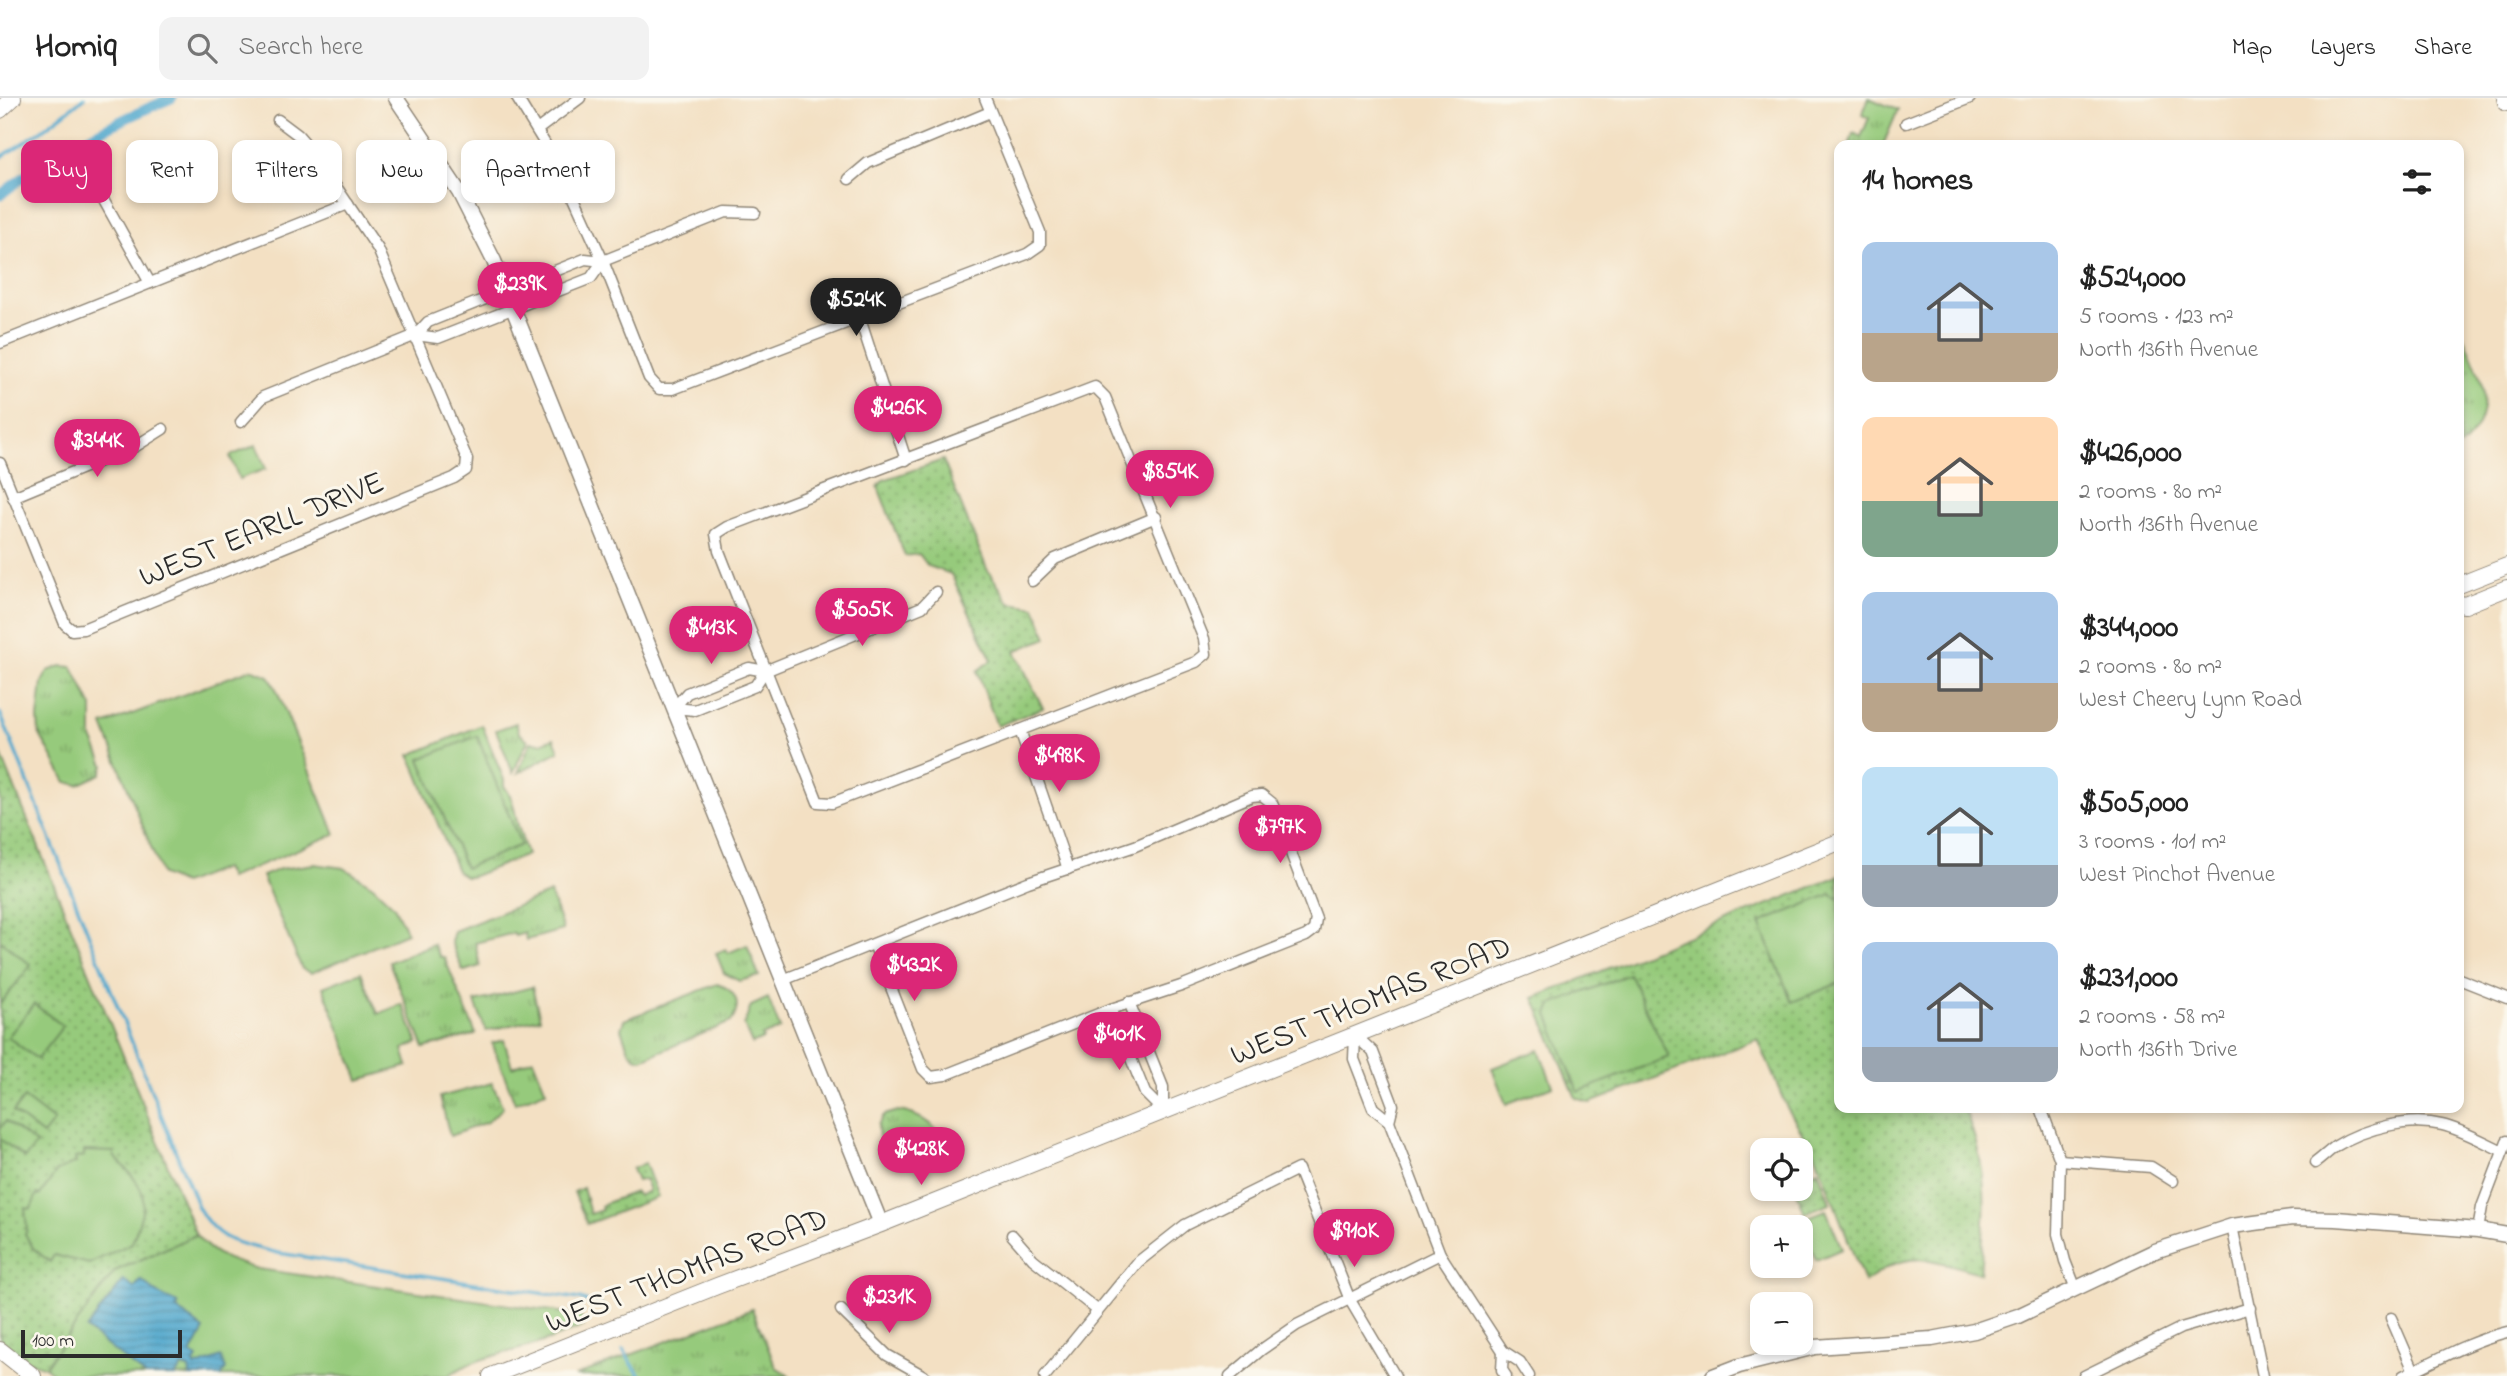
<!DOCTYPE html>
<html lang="en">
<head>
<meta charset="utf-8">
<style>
	:root { --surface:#fff; --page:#f2f2f2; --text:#222; --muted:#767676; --line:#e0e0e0; --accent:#db2777 }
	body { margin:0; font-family:"Indie Flower",sans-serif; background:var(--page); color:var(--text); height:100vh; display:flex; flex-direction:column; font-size:26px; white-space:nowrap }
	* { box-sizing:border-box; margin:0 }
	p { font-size:23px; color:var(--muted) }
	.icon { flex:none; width:38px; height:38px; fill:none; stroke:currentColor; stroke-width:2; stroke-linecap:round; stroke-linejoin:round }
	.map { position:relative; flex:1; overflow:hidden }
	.panel { position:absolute; left:1834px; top:42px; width:630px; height:973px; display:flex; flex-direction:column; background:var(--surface); border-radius:14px; box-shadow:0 4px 10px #0003 }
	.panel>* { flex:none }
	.guide { position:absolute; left:21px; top:42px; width:665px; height:63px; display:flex; gap:14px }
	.buttons { position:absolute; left:1750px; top:1040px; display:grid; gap:14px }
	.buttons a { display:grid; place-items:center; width:63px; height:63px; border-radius:14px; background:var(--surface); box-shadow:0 4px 10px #0003; font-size:35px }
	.scale { position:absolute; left:21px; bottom:18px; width:161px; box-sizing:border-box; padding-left:7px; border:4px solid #2b2b2b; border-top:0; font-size:19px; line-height:24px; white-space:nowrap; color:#2b2b2b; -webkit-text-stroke:5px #fbf7ec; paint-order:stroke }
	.price { position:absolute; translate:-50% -60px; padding:0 16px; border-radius:24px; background:var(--accent); color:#fff; font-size:23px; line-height:46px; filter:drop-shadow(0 2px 4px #0008) }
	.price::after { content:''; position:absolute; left:50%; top:42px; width:21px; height:16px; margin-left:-10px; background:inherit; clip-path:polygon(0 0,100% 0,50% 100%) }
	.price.active { background:#222; color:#fff }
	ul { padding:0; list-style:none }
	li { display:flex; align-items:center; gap:21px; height:175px; padding:0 28px }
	li span { display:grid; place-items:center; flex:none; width:196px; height:140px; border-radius:14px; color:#555 }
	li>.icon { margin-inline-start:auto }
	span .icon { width:84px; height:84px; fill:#fffc; stroke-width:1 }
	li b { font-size:30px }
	h2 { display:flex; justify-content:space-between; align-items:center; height:84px; padding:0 28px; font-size:30px }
	.pill { padding:0 24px; border-radius:14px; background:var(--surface); box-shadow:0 4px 10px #0003; font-size:24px; line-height:63px }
	.pill.active { background:var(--accent); color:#fff }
	header { display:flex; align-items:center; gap:42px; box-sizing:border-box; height:98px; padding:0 35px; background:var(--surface); border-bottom:2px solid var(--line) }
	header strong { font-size:33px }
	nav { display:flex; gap:38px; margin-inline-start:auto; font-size:24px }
	.search { width:490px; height:63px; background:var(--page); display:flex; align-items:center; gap:18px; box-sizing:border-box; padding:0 24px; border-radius:14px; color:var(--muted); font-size:26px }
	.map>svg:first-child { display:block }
</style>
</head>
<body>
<header>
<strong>Homiq</strong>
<div class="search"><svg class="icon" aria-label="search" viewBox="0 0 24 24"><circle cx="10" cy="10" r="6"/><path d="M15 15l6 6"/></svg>Search here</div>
<nav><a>Map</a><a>Layers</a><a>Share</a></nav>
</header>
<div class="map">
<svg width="2507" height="1278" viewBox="0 0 2507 1278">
	<defs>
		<pattern id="grass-tufts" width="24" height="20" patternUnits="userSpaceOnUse" patternTransform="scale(1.75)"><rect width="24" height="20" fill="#96ca7b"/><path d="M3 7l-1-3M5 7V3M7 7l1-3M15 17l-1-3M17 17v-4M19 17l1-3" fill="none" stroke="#7ba465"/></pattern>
		<pattern id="park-dots" width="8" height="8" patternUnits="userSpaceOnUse" patternTransform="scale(1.75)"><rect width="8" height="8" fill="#96ca7b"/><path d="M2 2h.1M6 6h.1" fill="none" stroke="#7ba465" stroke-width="1.8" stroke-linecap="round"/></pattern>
		<pattern id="water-rules" width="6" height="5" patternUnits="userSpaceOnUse" patternTransform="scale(1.75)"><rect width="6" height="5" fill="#52a9ce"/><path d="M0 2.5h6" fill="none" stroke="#448aa7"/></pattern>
	</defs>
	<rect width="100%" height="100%" fill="#fbf7ec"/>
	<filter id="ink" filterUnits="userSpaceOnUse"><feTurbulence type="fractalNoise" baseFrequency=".0143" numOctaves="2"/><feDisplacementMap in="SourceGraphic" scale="14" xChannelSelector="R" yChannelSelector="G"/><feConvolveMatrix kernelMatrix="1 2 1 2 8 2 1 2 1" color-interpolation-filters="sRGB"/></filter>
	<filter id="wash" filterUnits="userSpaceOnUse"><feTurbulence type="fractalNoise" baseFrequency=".00686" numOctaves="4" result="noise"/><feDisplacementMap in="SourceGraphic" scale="28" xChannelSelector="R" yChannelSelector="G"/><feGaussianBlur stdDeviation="1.57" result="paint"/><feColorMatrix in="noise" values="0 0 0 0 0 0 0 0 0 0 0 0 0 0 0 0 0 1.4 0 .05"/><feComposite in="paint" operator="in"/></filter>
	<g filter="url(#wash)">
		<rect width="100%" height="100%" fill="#f3e0c3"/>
		<g fill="url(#grass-tufts)" stroke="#607a53" stroke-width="2">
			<path d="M1869 0 1898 12 1883 47H1849L1854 35 1861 39 1869 20 1862 17Z"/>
			<path d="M2462 236C2480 276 2501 315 2459 350V237Z"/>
			<path d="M61 568 72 569 75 574 92 609V640L104 667 101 676 78 687 66 684 39 635 38 620 42 584 48 573Z"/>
			<path d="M516 625 519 635 528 642 513 675 496 632Z"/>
			<path d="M482 627 504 682V688C513 699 514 710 517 724 520 735 524 746 527 757L471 779H465L457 773 410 657Z"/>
			<path d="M554 640 559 653 518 675 531 644 541 645Z"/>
			<path d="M550 795 563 832 526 842 525 835 515 838 514 835 475 845 480 868 464 873 462 871 451 844 454 833Z"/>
			<path d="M433 846 440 859H444L476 936 424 950 389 864Z"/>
			<path d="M747 847 759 878 739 883 724 875 716 855 726 851 728 855Z"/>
			<path d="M717 886C737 892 742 907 731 924L642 961C628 960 626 943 621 931L624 922Z"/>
			<path d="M532 889 540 920 486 933 475 904Z"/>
			<path d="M768 900 780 931 762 938 763 941 752 946 744 927 751 908Z"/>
			<path d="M504 942 512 969 533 961 546 993 515 1005 492 945Z"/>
			<path d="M492 985 503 1010 487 1024 450 1038 440 999Z"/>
			<path d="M898 1013C917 1015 947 1031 943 1053 922 1063 896 1074 883 1049 879 1041 878 1035 878 1027L884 1017Z"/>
			<path d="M752 1211 776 1269 790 1278H575Z"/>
		</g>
		<g fill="url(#park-dots)" stroke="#607a53" stroke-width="2">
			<path d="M943 362 987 471 1010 505 1035 509 1047 540 1015 553 1043 610 997 628 977 573 992 562 951 476 928 468 919 456 905 458 878 389 883 382Z"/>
			<path d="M0 654 196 1137 115 1173 45 1269 28 1263 0 1241Z"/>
			<path d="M1839 778V1010H1964C1990 1074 1986 1108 1980 1175 1946 1167 1921 1152 1888 1169 1880 1174 1872 1180 1864 1184L1815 1055 1786 1008 1758 941 1590 1005 1576 1000 1534 900Z"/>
			<path d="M645 1065 658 1099 587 1126 574 1094 583 1090 590 1116 602 1112 601 1108 606 1105 635 1094 638 1098 649 1093 645 1081 637 1083 632 1071Z"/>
			<path d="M1818 1072 1830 1105 1805 1115 1795 1090H1801V1079Z"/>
		</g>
		<g fill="#96ca7b" stroke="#607a53" stroke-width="2">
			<path d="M256 347 266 371 239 381 230 358Z"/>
			<path d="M251 571 269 578 277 593 335 736 229 780 224 770 183 786 162 777 103 627Z"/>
			<path d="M477 638 521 747 465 770 420 661Z"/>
			<path d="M314 766 344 770 373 788 394 808 407 835 311 875 302 871 262 778 280 771Z"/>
			<path d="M1831 796 1839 800V885L1792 904 1760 825Z"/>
			<path d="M0 843 31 867 0 906Z"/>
			<path d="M361 874 378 916 402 906 418 945 403 951 408 968 359 982 323 889Z"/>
			<path d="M1629 876 1669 959 1578 994 1548 916 1552 907Z"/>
			<path d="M34 906 63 928 37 961 8 939Z"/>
			<path d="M1539 952 1553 988 1506 1006 1492 970Z"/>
			<path d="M24 1000 54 1023 43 1037 13 1014Z"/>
			<path d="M6 1023 36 1046 25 1060 0 1041V1031Z"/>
			<path d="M84 1053 114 1054V1058C149 1094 149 1099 132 1145L89 1166 54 1157 50 1164 33 1150 25 1136 27 1132 25 1110 31 1111 37 1096 40 1097 57 1073 76 1065 75 1060 84 1058Z"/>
			<path d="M1826 1112 1842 1151 1816 1162 1800 1122Z"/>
			<path d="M196 1137C214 1159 231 1163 258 1171L580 1217 584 1228C569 1234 553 1241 537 1246 507 1256 475 1259 448 1278H56L45 1269 115 1173Z"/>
		</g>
		<path fill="url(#water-rules)" stroke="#3e6a7c" stroke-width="2" d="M124 1182 134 1190 141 1182 158 1196 179 1206 176 1210 204 1232 191 1256 197 1260 194 1265 195 1269 221 1259 226 1271 221 1278H190L189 1270 182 1269 175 1278H146L86 1231Z"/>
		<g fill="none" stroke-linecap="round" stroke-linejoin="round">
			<g stroke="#52a9ce" stroke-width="3.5">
				<path d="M0 60 41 33 84 0"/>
				<path d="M0 615 198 1109C218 1146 240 1145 278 1155L579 1201 602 1208 606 1211"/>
				<path d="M623 1252 640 1278"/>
			</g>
			<path stroke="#52a9ce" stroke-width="10" d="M0 97C52 56 111 25 172 0"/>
		</g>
	</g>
	<g filter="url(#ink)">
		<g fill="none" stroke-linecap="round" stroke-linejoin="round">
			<defs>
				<g id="minor">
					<path d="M517 0 564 77 603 163 649 280 659 291H673L1027 156 1040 147V134L985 0"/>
					<path d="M1906 25 1970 0"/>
					<path d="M537 32 580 0"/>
					<path d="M849 81 868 65 990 14"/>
					<path d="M96 88 150 185"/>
					<path d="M860 221 906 362"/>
					<path d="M416 237 438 240 591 180 603 163"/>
					<path d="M0 245 348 106"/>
					<path d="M1095 289 1105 299 1204 541 1206 556 1196 564C1075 612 953 657 832 705L818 704 719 453 716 436 727 429Z"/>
					<path d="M241 324 263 299 416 237 428 224 585 161 603 163 726 114 755 115"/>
					<path d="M0 365 65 526 72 532 83 531 454 380 466 372 467 361 378 151 312 53 298 37 278 22"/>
					<path d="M13 399 136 348 163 331"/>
					<path d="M1032 483 1055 461 1156 419"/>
					<path d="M674 610 687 595 749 570 765 573 922 509 936 494"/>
					<path d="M674 610 695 612 755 588 765 573"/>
					<path d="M1020 632 1068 771"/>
					<path d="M2459 881 2507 900"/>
					<path d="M783 882 1028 784 1135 748 1252 698 1262 697 1272 705 1316 821 1314 832 1306 838 1181 888 1111 911 945 977 931 979 923 971 874 846"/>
					<path d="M1129 904 1163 989V1013"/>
					<path d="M1111 911 1145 995 1163 1013"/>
					<path d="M1355 937 1354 961 1373 1010 1389 1023 1440 1156 1503 1253 1520 1264 1529 1278"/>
					<path d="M1355 937 1373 954 1393 1007 1389 1023"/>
					<path d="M2041 1010 2060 1062 2058 1136 2065 1163 2076 1191"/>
					<path d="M2060 1062 2151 1069 2173 1083"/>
					<path d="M2315 1065C2322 1060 2329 1053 2336 1048 2365 1030 2409 1019 2442 1027 2463 1032 2483 1044 2503 1053"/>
					<path d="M2232 1128 2263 1278"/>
					<path d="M2478 1132 2482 1109 2507 1043"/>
					<path d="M1012 1137 1033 1161 1097 1212"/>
					<path d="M841 1212 887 1257 924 1278"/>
					<path d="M2391 1220 2414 1273"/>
					<path d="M1503 1253 1502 1272 1506 1278"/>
					<path d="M1045 1278 1138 1164 1185 1127 1298 1071 1350 1202 1395 1278"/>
					<path d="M1230 1278 1261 1252 1297 1227 1440 1156"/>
					<path d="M2084 1278 2181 1230 2250 1210"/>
					<path d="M2403 1278C2437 1262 2470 1243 2507 1234"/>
				</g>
				<g id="tertiary">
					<path d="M396 0 459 94 494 163 881 1126"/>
					<path d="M1713 1278 1739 1268 1815 1249 1932 1241 1974 1233 2018 1218 2155 1153 2232 1128 2292 1120 2336 1121 2478 1132 2507 1137"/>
				</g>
				<g id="secondary">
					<path d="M0 12 13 0"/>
					<path d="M2459 487 2507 468"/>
					<path d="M2459 506 2465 507 2507 490"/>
					<path d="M0 1252 33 1278"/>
					<path d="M491 1278 717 1188 881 1126 1839 744"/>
				</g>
				<path id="primary" d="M2506 0 2507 4"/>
			</defs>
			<use href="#minor" stroke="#8f8677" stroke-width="13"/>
			<use href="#tertiary" stroke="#8f8677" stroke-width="17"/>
			<use href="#secondary" stroke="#8f8677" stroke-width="18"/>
			<use href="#primary" stroke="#8f8677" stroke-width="20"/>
			<use href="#minor" stroke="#fff" stroke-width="10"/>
			<use href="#tertiary" stroke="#fff" stroke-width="14"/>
			<use href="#secondary" stroke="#fff" stroke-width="16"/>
			<use href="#primary" stroke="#fff" stroke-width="18"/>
		</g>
	</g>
	<g text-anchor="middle" stroke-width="6" stroke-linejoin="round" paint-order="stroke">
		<g font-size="32" fill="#2b2b2b" stroke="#fbf7ec">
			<text transform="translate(261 430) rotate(-22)" y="11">WEST EARLL DRIVE</text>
			<text transform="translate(1370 901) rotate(-22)" y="11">WEST THOMAS ROAD</text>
			<text transform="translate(686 1171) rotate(-21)" y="11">WEST THOMAS ROAD</text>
		</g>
	</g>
</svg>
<div class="buttons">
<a><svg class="icon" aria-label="locate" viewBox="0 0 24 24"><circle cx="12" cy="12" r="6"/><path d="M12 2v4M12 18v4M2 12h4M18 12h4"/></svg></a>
<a>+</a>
<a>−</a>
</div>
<div class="scale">100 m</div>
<b class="price" style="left:520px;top:224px">$239K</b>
<b class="price active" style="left:856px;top:240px">$524K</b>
<b class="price" style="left:898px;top:348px">$426K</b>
<b class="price" style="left:97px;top:381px">$344K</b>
<b class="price" style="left:1170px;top:412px">$854K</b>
<b class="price" style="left:862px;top:550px">$505K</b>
<b class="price" style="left:711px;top:568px">$413K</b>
<b class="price" style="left:1059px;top:696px">$498K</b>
<b class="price" style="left:1280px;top:767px">$797K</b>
<b class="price" style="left:914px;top:905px">$432K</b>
<b class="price" style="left:1119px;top:974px">$401K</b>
<b class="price" style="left:921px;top:1089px">$428K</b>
<b class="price" style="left:1354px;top:1171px">$910K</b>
<b class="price" style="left:889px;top:1237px">$231K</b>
<div class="guide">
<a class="pill active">Buy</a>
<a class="pill">Rent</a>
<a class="pill">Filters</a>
<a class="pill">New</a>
<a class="pill">Apartment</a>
</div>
<section class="panel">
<h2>14 homes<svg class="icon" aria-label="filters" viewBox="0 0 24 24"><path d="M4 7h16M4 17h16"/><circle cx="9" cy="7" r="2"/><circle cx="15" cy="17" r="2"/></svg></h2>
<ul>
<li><span style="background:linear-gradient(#a9c7e8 65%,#b9a48a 0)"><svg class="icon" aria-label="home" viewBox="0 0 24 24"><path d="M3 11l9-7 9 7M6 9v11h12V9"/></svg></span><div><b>$524,000</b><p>5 rooms · 123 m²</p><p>North 136th Avenue</p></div></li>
<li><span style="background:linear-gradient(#ffd9b3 60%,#7fa58c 0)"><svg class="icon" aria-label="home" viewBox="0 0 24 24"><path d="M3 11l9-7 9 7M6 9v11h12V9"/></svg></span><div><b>$426,000</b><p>2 rooms · 80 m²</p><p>North 136th Avenue</p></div></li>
<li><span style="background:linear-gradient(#a9c7e8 65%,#b9a48a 0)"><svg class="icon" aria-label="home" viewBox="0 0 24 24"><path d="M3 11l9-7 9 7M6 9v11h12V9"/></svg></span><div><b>$344,000</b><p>2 rooms · 80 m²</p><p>West Cheery Lynn Road</p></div></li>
<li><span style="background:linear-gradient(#bfe0f5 70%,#9aa5b1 0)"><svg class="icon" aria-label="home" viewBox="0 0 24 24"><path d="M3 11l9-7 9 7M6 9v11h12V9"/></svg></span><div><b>$505,000</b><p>3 rooms · 101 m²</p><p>West Pinchot Avenue</p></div></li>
<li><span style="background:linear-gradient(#a9c7e8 75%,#9aa5b1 0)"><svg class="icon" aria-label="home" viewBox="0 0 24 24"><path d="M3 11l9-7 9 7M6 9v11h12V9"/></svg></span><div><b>$231,000</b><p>2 rooms · 58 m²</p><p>North 136th Drive</p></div></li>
</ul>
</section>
</div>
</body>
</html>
